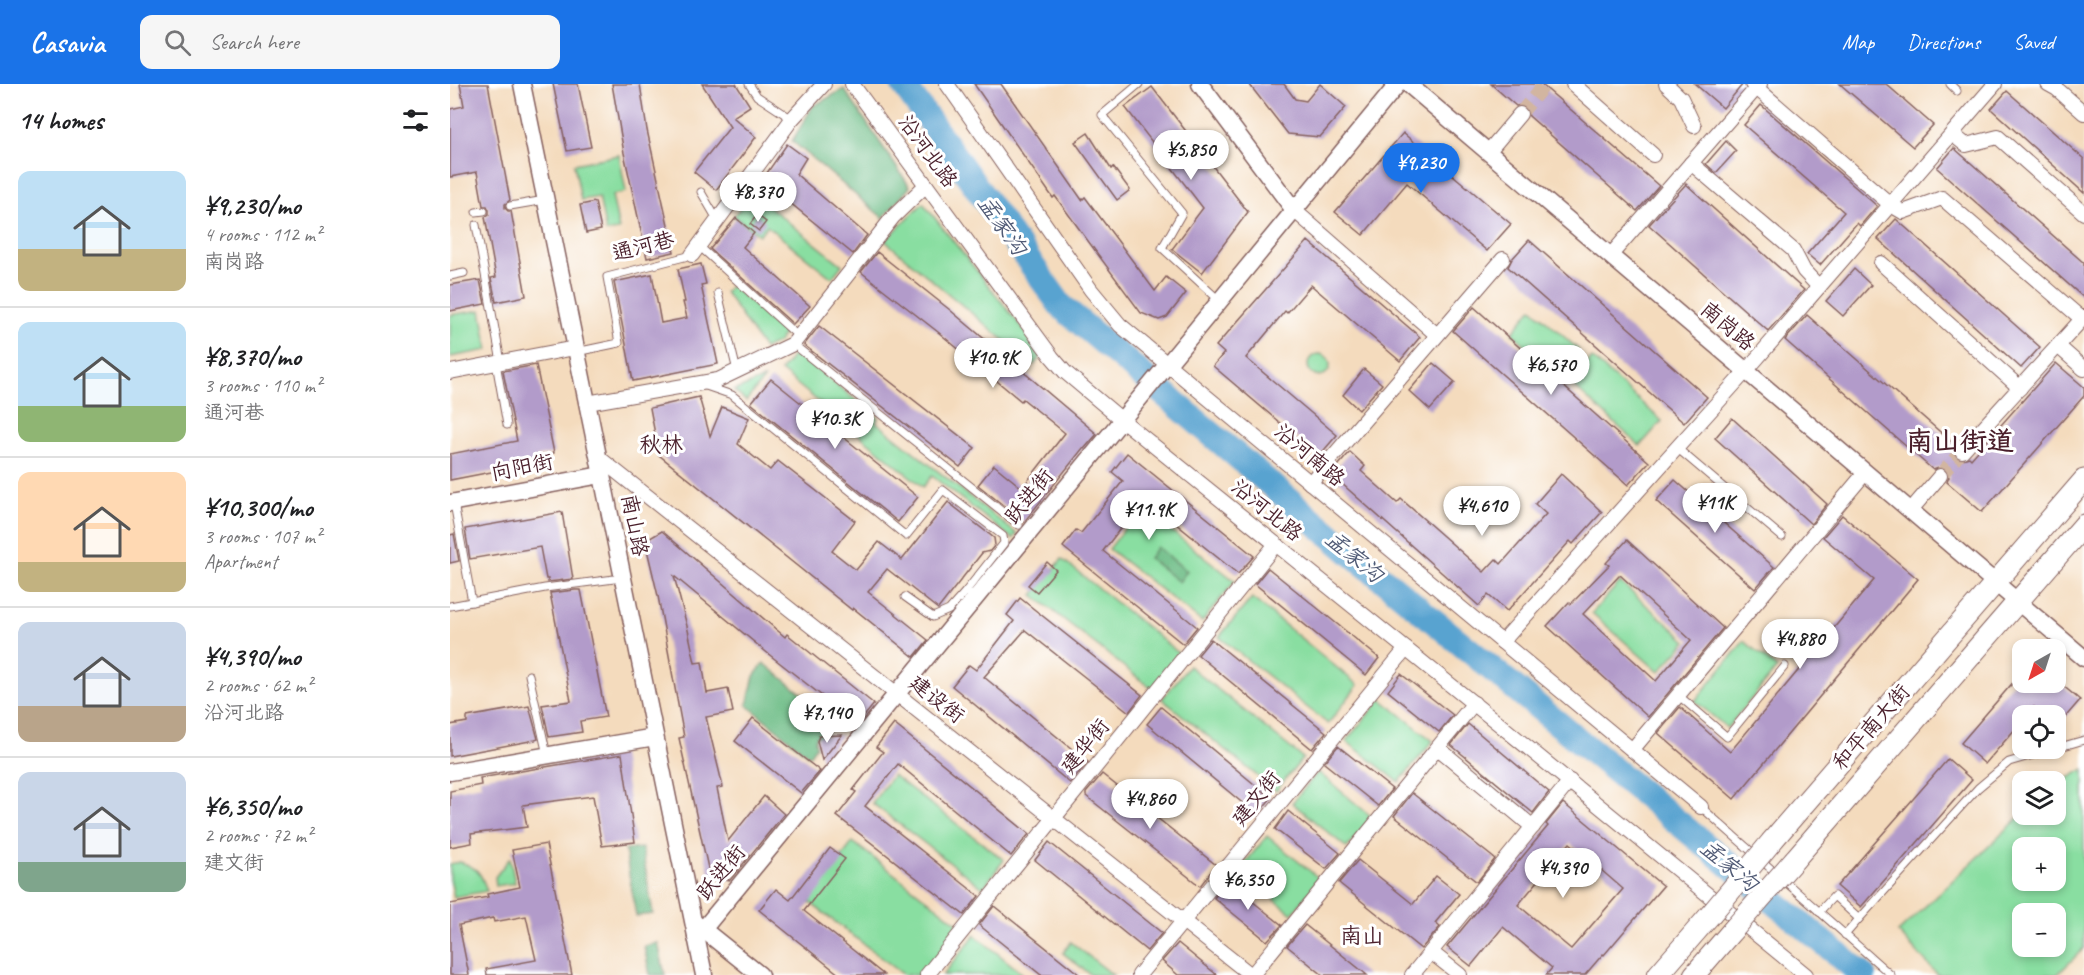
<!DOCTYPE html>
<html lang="en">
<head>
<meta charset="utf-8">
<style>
	:root { --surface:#fff; --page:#f6f6f6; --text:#202124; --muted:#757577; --line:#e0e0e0; --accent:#1a73e8 }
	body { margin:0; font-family:Caveat,"LXGW WenKai TC",sans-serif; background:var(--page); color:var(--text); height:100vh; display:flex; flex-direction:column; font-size:22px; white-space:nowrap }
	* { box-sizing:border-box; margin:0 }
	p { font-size:20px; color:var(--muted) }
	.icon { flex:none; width:33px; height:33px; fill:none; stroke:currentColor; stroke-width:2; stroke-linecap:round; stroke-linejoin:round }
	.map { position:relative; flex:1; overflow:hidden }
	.drawer { display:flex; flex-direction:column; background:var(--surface); width:450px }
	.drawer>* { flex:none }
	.needle { width:39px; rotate:219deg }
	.controls { position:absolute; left:1562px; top:555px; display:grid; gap:12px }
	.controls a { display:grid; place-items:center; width:54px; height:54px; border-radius:12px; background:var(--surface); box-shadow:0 3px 9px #0003; font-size:30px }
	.price { position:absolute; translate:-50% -51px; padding:0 14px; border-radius:21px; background:#fff; color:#222; font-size:20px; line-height:39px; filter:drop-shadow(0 2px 3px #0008) }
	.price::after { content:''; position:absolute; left:50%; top:36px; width:18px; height:14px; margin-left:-9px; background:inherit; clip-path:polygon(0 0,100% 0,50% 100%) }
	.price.current { background:var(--accent); color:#fff }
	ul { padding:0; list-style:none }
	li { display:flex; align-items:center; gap:18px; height:150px; padding:0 18px }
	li+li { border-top:2px solid var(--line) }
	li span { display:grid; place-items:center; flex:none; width:168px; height:120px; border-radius:12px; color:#555 }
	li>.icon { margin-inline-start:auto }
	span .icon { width:72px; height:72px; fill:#fffc; stroke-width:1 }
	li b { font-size:26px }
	h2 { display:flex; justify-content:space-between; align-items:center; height:72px; padding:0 18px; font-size:26px }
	header { display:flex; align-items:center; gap:36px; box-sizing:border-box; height:84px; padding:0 30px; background:var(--accent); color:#fff }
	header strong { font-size:28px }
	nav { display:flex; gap:33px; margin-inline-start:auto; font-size:21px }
	.search { width:420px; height:54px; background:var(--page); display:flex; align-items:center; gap:15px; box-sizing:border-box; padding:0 21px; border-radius:12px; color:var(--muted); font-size:22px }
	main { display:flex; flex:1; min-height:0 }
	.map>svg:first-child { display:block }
</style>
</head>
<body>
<header>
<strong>Casavia</strong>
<div class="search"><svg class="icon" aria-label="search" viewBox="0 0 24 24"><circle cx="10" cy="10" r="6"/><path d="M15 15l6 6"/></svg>Search here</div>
<nav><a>Map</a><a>Directions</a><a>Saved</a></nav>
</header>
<main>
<section class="drawer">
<h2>14 homes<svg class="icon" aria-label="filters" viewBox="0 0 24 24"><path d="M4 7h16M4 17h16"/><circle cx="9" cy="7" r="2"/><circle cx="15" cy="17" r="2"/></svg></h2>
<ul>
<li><span style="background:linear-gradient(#bfe0f5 65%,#c2b280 0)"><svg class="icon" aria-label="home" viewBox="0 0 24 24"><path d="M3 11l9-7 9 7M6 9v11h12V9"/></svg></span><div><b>¥9,230/mo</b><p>4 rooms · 112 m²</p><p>南岗路</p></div></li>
<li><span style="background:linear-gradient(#bfe0f5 70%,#8fb573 0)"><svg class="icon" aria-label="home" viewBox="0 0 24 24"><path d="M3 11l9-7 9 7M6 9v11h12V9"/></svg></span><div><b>¥8,370/mo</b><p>3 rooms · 110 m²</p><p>通河巷</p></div></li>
<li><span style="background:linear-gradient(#ffd9b3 75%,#c2b280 0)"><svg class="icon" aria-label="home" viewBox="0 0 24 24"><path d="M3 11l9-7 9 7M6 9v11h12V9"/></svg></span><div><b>¥10,300/mo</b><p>3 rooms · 107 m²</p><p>Apartment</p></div></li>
<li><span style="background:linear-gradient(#c9d6e8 70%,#b9a48a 0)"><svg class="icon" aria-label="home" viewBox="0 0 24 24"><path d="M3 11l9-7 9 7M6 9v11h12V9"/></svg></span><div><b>¥4,390/mo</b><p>2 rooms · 62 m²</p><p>沿河北路</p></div></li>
<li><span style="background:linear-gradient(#c9d6e8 75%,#7fa58c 0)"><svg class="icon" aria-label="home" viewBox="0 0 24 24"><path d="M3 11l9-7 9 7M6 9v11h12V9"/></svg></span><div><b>¥6,350/mo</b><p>2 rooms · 72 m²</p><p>建文街</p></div></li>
</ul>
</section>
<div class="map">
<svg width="1634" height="891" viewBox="0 0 1634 891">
	<rect width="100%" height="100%" fill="#fff"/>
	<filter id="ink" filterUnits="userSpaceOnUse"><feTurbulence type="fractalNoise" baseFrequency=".0167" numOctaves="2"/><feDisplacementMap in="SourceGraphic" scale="12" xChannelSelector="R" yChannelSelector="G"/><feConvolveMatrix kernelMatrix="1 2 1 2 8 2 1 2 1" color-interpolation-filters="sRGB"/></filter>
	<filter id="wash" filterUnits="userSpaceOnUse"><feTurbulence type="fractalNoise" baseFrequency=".008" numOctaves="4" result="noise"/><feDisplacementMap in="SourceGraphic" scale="24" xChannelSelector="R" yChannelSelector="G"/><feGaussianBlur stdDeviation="1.35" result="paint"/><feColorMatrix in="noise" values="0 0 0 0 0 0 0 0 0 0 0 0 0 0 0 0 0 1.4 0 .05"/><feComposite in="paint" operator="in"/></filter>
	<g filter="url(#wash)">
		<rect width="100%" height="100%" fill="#f4dbbd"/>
		<g fill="#89dea1" stroke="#6a7e66" stroke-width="1.5" fill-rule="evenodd">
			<path d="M169 71 176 108 162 111 169 146 156 148 149 113 131 116 124 80Z"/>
			<path d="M302 109 392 181 382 194 317 142 309 151 284 132Z"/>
			<path d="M473 119 593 270 584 281 435 157Z"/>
			<path d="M281 201 335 249 327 259 314 265 275 208Z"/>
			<path d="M1082 224 1129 266 1109 290 1062 249Z"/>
			<path d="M31 226 38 266 0 273V231Z"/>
			<path d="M346 268 428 334 426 338 567 450 563 455 482 392 473 403 331 287Z"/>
			<circle cx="869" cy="281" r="11"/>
			<path d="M1142 274 1212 337 1190 362 1120 299Z"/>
			<path d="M315 294 296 317 284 307Z"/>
			<path d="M691 423 785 497 752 538 659 465Z"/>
			<path d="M612 475 730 570 702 605 583 511Z"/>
			<path d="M1170 498 1237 557 1209 588 1142 529Z"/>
			<path d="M802 514 908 601 878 640 769 553Z"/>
			<path d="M1294 557 1327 584 1277 644 1245 617Z"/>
			<path d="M739 582 853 674 826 707 712 615Z"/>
			<path d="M931 615 983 657 949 698 896 657Z"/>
			<path d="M1634 685V864L1607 891H1488L1448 848 1572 731 1605 730V702ZM1572 764H1605V796H1572ZM1572 830H1605V862H1572Z"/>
			<path d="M868 688 922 733 897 764 842 719Z"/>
			<path d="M443 691 554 776 533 804 422 719Z"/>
			<path d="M817 752 870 795 842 830 789 786Z"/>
			<path d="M403 758 511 842 472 891H454L358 817Z"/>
			<path d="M60 774 65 799 46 802 45 793Z"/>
			<path d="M10 778C28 784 31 789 37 807L4 813 0 795V780Z"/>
			<path d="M525 851 574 891H493Z"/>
			<path d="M621 858 622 859 663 891H641L613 869Z"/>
		</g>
		<g fill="#6ebd87" stroke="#5c6e59" stroke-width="1.5">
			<path d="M394 5 460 103 433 134 342 57 363 22Z"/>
			<path d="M707 463 737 487 729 498 699 474Z"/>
			<path d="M314 579 386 637 376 650 366 653 365 656 366 662 359 672 297 621 304 592Z"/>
			<path d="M192 764 203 830 186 832 175 766Z"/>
			<path d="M208 859 215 891H200L194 862Z"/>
		</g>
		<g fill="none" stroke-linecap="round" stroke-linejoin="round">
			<path stroke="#58a3d0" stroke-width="26" d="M453 0 611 222 900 468 1413 891"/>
		</g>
		<g id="blocks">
			<g fill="#b29bca" fill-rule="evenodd">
				<path d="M10 0H38L60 116 55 120V124L58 127H61L76 212 46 218 41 194 46 193 35 133 39 130V126L37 122H33L27 88 0 93V25L14 22Z"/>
				<path d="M103 0H128L141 63 117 67Z"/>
				<path d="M162 0H190L197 46 224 168 197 174 174 69Z"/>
				<path d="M252 0H286L300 22 283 33 306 53 266 106 244 88 280 43Z"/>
				<path d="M524 0H551L632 116 635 113 705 207 716 193 736 209 717 233 709 236 691 229 605 112 603 114Z"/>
				<path d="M799 0H834L845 15 856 17 870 0 896 23 870 53 838 50Z"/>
				<path d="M1041 0H1091L1209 102 1187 127 1079 32 1076 24 1071 21 1066 22Z"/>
				<path d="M1245 0H1293L1273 24Z"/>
				<path d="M1390 0H1436L1483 41 1463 63Z"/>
				<path d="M702 3 798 128 752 189 722 165 753 124 675 23Z"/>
				<path d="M1557 7 1634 75V109L1541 25Z"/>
				<path d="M1311 21 1427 122 1410 142 1407 139 1370 181 1357 170 1394 128 1294 41Z"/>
				<path d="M638 49 661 85 663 83 680 106 667 116 625 58Z"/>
				<path d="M953 49 1061 140 1037 167 957 99 913 151 885 128Z"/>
				<path d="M1276 57 1286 67 1266 89 1256 80Z"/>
				<path d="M337 60 356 74 346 90 417 151 403 170 312 96Z"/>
				<path d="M1504 64 1634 179V214L1487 84Z"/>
				<path d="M1236 100 1354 206 1318 247 1199 141Z"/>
				<path d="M145 118 151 146 136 149 130 121Z"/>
				<path d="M307 131 316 138 309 147 300 140Z"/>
				<path d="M286 134 304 149 293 163 360 222 343 240 260 165Z"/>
				<path d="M1446 135 1590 263 1571 284 1428 155Z"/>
				<path d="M1079 156 1257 313 1234 339 1058 183 1062 175Z"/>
				<path d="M858 157 970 253 950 277 861 201 837 229 835 227 796 274 887 351 869 372 763 282 774 269 766 262Z"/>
				<path d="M427 168 500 226 647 350 634 365 633 364 574 438 528 401 544 381 572 404 615 349 573 315 571 317 488 248 411 188Z"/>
				<path d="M251 180 256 200 251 201 268 280 183 297 164 198 202 190 211 239 237 234 233 218H235L228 185Z"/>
				<path d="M1404 185 1421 201 1393 232 1376 217Z"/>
				<path d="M30 196 35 220 0 227V201Z"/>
				<path d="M1024 223 1199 378 1178 401 1003 247Z"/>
				<path d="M1357 231 1505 361 1503 369 1510 376 1519 373 1521 375 1606 279 1634 303V312L1532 428 1497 398 1499 393 1496 386 1491 383 1483 386 1335 256Z"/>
				<path d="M369 242 525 364 510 383 354 261Z"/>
				<path d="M983 279 1005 298 980 326 959 307Z"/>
				<path d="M86 281 104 369 86 373 87 379 0 396V370L67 357 53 287Z"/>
				<path d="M914 285 932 300 909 326 893 311Z"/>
				<path d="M321 295 468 413 448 438 301 319Z"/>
				<path d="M249 313 260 352 272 323 299 334 288 360 320 386 328 377 405 437 382 467 406 486 429 458 452 476 498 418 544 454 545 461 540 467 532 469 488 525 437 485 418 508 478 556 464 573 403 524 402 526 209 371 200 324Z"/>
				<path d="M1282 334 1377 420 1361 440 1265 354Z"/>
				<path d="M900 368 915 382 911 387 947 419 951 415 1034 488 1046 475 1051 480 1096 430 1085 420 1111 390 1152 428 1123 460 1120 457 1057 527 1038 511 1029 522 881 390Z"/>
				<path d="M677 369 804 472 788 490 694 414 653 467 747 543 733 560 613 463 626 446 631 449 673 397 662 388Z"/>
				<path d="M1225 396 1324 483 1305 505 1206 417Z"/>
				<path d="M112 428 123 495 98 498V495H96L90 463 20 475 15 445Z"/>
				<path d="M1392 431 1468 495 1284 715 1208 649 1230 623 1280 668 1424 496 1373 453Z"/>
				<path d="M212 447 335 553 337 550 424 620 408 640 321 572 224 492 238 546 245 579 252 578 257 609 278 605 283 628 256 633 273 703 267 704 278 757 314 712 334 730 280 796 260 793 229 654 234 653 208 512 195 457Z"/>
				<path d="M4 450 9 477 0 479V451Z"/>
				<path d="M1177 456 1273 544 1198 633 1097 542 1119 518 1121 520 1159 481 1156 479ZM1170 491 1241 556 1206 597 1133 530Z"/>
				<path d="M597 478 606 486 587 508 578 501Z"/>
				<path d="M818 484 929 574 916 591 805 500Z"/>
				<path d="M125 506H131L156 633 130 637 132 648 99 653 92 621 121 617 100 509Z"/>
				<path d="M570 514 692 611 679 628 575 546 534 593 638 678 620 699 502 602 519 581 526 586 564 537 557 531Z"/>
				<path d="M761 555 876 648 862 665 748 571Z"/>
				<path d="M1572 588V598H1605L1606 596 1630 616 1605 645V632H1593L1584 623 1577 632H1572V637L1535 680 1511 659Z"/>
				<path d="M951 590 1003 631 989 648 938 607Z"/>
				<path d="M79 622 88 655 85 656 0 672V641L17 638V633Z"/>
				<path d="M711 623 821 714 807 731 697 640Z"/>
				<path d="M303 634 370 687 351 709 285 657Z"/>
				<path d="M444 640 579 750 561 772 448 680 415 722 529 812 514 831 387 732 406 708 403 706 433 668 426 663Z"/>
				<path d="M1018 640 1099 708 1083 729 1001 661Z"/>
				<path d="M392 651 372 676 367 657 369 652Z"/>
				<path d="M888 662 942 705 928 722 874 679Z"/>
				<path d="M172 670 185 758 152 762 143 712 73 721 77 743 21 750 22 759 0 763V707L31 701 30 694Z"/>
				<path d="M1498 675 1522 696 1411 823 1387 802Z"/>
				<path d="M652 690 766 781 750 802 636 712V709Z"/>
				<path d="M962 709 1045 775 1027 798 944 732Z"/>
				<path d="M1113 719 1213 802 1154 871 1153 870 1135 891H1096L1102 884 1053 843 1021 882 997 863 1098 742 1096 740ZM1120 759 1173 805 1121 865 1068 821Z"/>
				<path d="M838 727 890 769 876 785 825 745Z"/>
				<path d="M599 758 712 849 697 867 585 776Z"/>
				<path d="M96 760 122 891H37L36 885 86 876 76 832 44 838 43 834 9 841 19 891H0V820L38 813 37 810 70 803 62 766Z"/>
				<path d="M380 764 395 775 354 827 434 891H390L309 826 326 805 340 816Z"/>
				<path d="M908 776 963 820 986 792 1009 810 985 839 990 843 971 865 889 799Z"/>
				<path d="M777 797 832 841 817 857 764 814Z"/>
				<path d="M544 822 630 891H591L529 841Z"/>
				<path d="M855 841 917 891H873L837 862Z"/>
				<path d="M728 859 767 891H728L712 877Z"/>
			</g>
		</g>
	</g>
	<g filter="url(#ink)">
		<use href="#blocks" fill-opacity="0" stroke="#86615e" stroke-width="1.5"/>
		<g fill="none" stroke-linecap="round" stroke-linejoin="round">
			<g stroke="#d2b5a0" stroke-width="14" stroke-dasharray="14 7" stroke-linecap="butt">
				<path d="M1070 30 1095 0"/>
				<path d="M1490 392 1512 367"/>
			</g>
			<defs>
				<g id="service">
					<path d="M299 0 307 12 342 35"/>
					<path d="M689 0 652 31 732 129 712 164 770 217"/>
					<path d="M1500 0 1507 7"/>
					<path d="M251 108 268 137"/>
					<path d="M60 122 95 116"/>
					<path d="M26 128 34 127"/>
					<path d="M26 141 51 278"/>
					<path d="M249 162 349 253"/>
					<path d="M0 192 14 189"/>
					<path d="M268 209 287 287"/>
					<path d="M343 260 569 441"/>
					<path d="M126 268 169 259 157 193 242 171"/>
					<path d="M46 279 57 341"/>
					<path d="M253 301 282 311 456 452 493 406 553 452 554 459 516 507"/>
					<path d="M1227 364 1332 453"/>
					<path d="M4 419 22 518"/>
					<path d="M455 513 483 533 499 526 516 507 518 509"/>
					<path d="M0 522 95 504 172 494"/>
					<path d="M79 591 97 671"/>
					<path d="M1228 611 1277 653 1335 582"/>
					<path d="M1251 723 1441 891"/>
					<path d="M1369 828 1384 812 1409 835 1528 704 1559 678 1634 656"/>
					<path d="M1395 851 1409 835"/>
				</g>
				<g id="minor">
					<path d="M402 0 602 273 615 288 672 336 1049 640 1356 891"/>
					<path d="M497 0 641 206 670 241 1251 723"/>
					<path d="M1123 0 1203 71"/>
					<path d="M1216 0 1231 14 1244 42"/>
					<path d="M1302 0 1441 121 1453 128 1492 114 1632 235"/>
					<path d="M1598 0 1607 5 1634 29"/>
					<path d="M1502 50 1516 61 1548 53 1634 129"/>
					<path d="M1038 68 1070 30"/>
					<path d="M1241 79 1343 166 1354 187 1369 203"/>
					<path d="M844 126 987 251"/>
					<path d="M242 171 342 35 374 0"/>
					<path d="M1160 172 1310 0"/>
					<path d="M1431 179 1570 304"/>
					<path d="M1608 262 1634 285"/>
					<path d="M0 288 125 264"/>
					<path d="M137 319 268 296 343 260 443 133 476 101"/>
					<path d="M1512 367 1634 233"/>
					<path d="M148 373 801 891"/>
					<path d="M860 399 1053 175"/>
					<path d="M1460 427 1490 392"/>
					<path d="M1052 558 1296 287 1545 0"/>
					<path d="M988 664 1083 743"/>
					<path d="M1182 666 1415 389"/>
					<path d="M981 868 1010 891"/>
					<path d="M477 891 826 460"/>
					<path d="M689 891 956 565"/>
					<path d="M802 891 1024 619"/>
					<path d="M962 891 1120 697"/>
				</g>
				<g id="tertiary">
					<path d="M72 0 254 891"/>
					<path d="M750 0 844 126"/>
					<path d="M958 0 1634 574"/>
					<path d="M0 419 151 391"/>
					<path d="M0 688 205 653"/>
					<path d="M245 839 310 891"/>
					<path d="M246 854 948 0"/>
				</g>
				<g id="primary">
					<path d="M1322 757 1634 396"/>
					<path d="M1345 775 1634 441"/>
					<path d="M1208 891 1261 830"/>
					<path d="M1244 891 1282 847"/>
				</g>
			</defs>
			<use href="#service" stroke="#86615e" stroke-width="9"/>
			<use href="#minor" stroke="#86615e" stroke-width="16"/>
			<use href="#tertiary" stroke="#86615e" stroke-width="19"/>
			<use href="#primary" stroke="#86615e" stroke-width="23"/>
			<use href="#service" stroke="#fff" stroke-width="7"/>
			<use href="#minor" stroke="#fff" stroke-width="14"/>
			<use href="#tertiary" stroke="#fff" stroke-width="16"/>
			<use href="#primary" stroke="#fff" stroke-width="21"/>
			<defs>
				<g id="primary-bridge">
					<path d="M1261 830 1322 757"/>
					<path d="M1282 847 1345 775"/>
				</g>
			</defs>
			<use href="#primary-bridge" stroke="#86615e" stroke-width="23" stroke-linecap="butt"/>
			<use href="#primary-bridge" stroke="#fff" stroke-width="21"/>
		</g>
	</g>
	<g text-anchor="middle" stroke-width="6" stroke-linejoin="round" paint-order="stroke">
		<g font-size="21" fill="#4a1f2b" stroke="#fff">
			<text transform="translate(478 67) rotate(54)" y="7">沿河北路</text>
			<text transform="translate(193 162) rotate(-14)" y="7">通河巷</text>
			<text transform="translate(1278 242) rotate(40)" y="7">南岗路</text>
			<text transform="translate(860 371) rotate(40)" y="7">沿河南路</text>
			<text transform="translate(72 383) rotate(-11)" y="7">向阳街</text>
			<text transform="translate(579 412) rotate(-51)" y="7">跃进街</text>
			<text transform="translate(817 426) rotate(39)" y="7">沿河北路</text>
			<text transform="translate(185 441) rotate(79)" y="7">南山路</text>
			<text transform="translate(487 615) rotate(38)" y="7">建设街</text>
			<text transform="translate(1421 643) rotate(-49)" y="7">和平南大街</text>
			<text transform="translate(635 662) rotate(-51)" y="7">建华街</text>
			<text transform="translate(806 714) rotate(-51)" y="7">建文街</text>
			<text transform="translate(271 788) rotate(-51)" y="7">跃进街</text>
		</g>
		<g font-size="22" font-style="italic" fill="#505a75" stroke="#fff">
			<text transform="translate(553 141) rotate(55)" y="8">孟家沟</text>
			<text transform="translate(905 472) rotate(40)" y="8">孟家沟</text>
			<text transform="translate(1280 781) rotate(40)" y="8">孟家沟</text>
		</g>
		<g font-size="22" fill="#4a1f2b" stroke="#fff">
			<text x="211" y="368">秋林</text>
			<text x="912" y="859">南山</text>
		</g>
		<g font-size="27" font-weight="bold" fill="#4a1f2b" stroke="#fff">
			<text x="1510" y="366">南山街道</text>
		</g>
	</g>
</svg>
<div class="controls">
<a><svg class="needle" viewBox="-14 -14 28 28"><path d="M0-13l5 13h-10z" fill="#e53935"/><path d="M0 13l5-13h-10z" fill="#757577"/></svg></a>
<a><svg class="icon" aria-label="locate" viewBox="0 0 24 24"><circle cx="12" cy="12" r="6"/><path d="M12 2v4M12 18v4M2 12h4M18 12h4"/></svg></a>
<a><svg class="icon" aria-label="layers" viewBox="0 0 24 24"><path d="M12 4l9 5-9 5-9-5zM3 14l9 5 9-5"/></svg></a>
<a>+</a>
<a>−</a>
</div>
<b class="price" style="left:741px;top:97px">¥5,850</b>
<b class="price current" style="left:971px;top:110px">¥9,230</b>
<b class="price" style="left:308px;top:139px">¥8,370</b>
<b class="price" style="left:543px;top:305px">¥10.9K</b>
<b class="price" style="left:1101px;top:312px">¥6,570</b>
<b class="price" style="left:385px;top:366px">¥10.3K</b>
<b class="price" style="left:1265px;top:450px">¥11K</b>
<b class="price" style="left:1032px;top:453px">¥4,610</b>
<b class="price" style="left:699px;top:457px">¥11.9K</b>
<b class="price" style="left:1350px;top:586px">¥4,880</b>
<b class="price" style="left:377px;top:660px">¥7,140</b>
<b class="price" style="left:700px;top:746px">¥4,860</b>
<b class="price" style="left:1113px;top:815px">¥4,390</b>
<b class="price" style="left:798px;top:827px">¥6,350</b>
</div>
</main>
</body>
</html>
